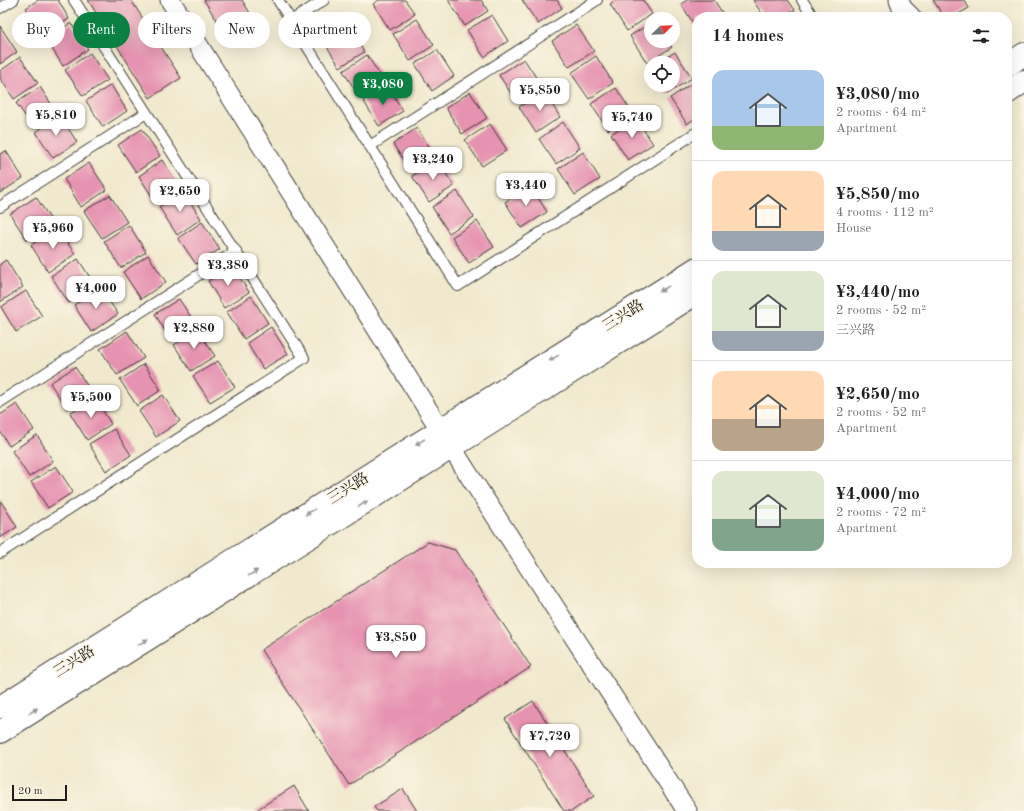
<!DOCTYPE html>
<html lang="en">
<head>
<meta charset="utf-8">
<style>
	:root { --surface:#fff; --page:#f2f2f2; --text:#202124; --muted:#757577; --line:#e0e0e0; --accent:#0b8043 }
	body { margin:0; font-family:"Old Standard TT","Noto Serif SC",serif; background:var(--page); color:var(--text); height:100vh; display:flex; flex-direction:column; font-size:15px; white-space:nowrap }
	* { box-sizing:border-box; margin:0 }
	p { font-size:13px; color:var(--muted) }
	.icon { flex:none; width:22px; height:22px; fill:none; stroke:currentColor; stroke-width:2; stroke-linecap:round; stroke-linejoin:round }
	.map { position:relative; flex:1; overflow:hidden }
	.sheet { position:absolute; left:692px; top:12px; width:320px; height:556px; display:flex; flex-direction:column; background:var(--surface); border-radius:16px; box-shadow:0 4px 16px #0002 }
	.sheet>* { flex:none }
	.hud { position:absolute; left:12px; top:12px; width:380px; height:36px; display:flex; gap:8px }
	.needle { width:26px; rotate:67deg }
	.controls { position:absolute; left:644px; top:12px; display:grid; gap:8px }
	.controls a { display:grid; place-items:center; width:36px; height:36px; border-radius:50%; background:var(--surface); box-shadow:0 4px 16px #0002; font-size:20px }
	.scale { position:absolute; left:12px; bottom:10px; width:55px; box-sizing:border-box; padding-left:4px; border:2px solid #1c1c1c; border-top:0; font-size:11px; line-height:14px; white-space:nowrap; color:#1c1c1c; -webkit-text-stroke:3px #fcf5e5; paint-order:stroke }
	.price { position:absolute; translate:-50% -34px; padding:0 9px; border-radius:8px; background:#fff; color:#222; font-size:13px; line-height:26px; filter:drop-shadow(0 1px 2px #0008) }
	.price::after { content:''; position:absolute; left:50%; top:24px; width:12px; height:9px; margin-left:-6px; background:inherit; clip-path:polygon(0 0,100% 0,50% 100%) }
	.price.active { background:var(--accent); color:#fff }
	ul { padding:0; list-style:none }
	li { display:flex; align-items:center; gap:12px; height:100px; padding:0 20px }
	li+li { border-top:1px solid var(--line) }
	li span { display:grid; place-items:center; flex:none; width:112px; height:80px; border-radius:12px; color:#555 }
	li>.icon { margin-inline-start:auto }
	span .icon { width:48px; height:48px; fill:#fffc; stroke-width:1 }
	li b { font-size:17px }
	h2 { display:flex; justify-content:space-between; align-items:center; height:48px; padding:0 20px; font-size:17px }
	.pill { padding:0 14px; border-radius:18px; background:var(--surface); box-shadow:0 4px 16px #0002; font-size:14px; line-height:36px }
	.pill.active { background:var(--accent); color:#fff }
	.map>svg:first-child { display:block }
</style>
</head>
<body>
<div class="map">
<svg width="1024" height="811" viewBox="0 0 1024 811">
	<rect width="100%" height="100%" fill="#fcf5e5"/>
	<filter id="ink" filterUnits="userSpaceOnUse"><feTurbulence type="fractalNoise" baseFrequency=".025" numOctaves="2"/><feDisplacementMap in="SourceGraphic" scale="8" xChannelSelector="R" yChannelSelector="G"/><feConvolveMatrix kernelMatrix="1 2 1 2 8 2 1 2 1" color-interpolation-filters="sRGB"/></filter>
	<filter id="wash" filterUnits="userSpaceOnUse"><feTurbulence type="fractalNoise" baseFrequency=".012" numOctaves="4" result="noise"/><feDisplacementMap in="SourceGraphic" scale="16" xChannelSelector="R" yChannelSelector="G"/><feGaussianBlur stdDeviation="0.9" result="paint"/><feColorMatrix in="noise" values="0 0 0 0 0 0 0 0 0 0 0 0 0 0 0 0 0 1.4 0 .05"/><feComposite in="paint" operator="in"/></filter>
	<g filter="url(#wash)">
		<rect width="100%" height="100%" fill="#f0e9ce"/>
		<g id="blocks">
			<g fill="#e692b1">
				<path d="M38 0H58L69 19 43 35 26 8Z"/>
				<path d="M88 0H131L181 78 150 98Z"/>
				<path d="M204 0H242L259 28 232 45Z"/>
				<path d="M379 0H405L415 14 390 30 373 4Z"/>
				<path d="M448 0H481L488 11 465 26Z"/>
				<path d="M522 0H557L562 8 538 24Z"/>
				<path d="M617 0H643L652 14 627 31 610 4Z"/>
				<path d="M687 0H714L723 14 718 17H697V29L681 4Z"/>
				<path d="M753 0H788L795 10 784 17H764Z"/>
				<path d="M933 0H964L969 8 953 17H944Z"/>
				<path d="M492 15 508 41 484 57 467 30Z"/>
				<path d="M417 19 434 45 410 61 393 34Z"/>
				<path d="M71 23 88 49 63 66 46 39Z"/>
				<path d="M347 23 364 52 340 67 322 39Z"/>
				<path d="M651 23V41H668L672 47 647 63 630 36Z"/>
				<path d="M576 25 594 51 569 67 552 41Z"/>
				<path d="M0 26 17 52 0 64Z"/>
				<path d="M437 50 454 76 432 91 415 64Z"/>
				<path d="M675 52 692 78 667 94 661 85H673V63H657Z"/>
				<path d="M90 53 108 80 83 96 65 70Z"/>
				<path d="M367 55 383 80 359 96 343 71Z"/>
				<path d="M596 56 613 83 589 99 571 73Z"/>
				<path d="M20 57 38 83 14 99 0 78V71Z"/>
				<path d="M524 59 541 85 516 101 499 75Z"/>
				<path d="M694 82 697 86V117L687 124 670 98Z"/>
				<path d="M111 85 127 111 103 127 86 101Z"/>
				<path d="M387 85 403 111 379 126 363 100Z"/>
				<path d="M40 87 57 113 34 128 16 103Z"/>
				<path d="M616 88 633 114 608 130 591 104Z"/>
				<path d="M544 91 560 117 536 133 519 107Z"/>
				<path d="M470 92 487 118 462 134 446 108Z"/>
				<path d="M60 116 77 142 53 158 36 132Z"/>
				<path d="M636 118 653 144 628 160 611 134Z"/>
				<path d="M563 122 580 148 556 164 539 139Z"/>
				<path d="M490 124 507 150 482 166 465 140Z"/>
				<path d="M417 128 434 154 410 170 393 144Z"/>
				<path d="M142 129 160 156 136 172 118 145Z"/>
				<path d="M6 151 23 178 0 193V154Z"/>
				<path d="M583 152 600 179 575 195 558 169Z"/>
				<path d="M162 160 180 187 156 203 139 176Z"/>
				<path d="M437 160 454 186 429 202 412 176Z"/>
				<path d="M89 163 107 190 81 207 64 179Z"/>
				<path d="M530 185 547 212 522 228 505 202Z"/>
				<path d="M183 191 201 219 177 235 159 207Z"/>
				<path d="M457 191 474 217 449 233 432 207Z"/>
				<path d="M110 195 127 222 102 238 84 211Z"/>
				<path d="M36 197 53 223 27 240 10 214Z"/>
				<path d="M477 221 494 247 469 263 452 237Z"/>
				<path d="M202 222 220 249 196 264 178 238Z"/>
				<path d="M129 225 146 252 121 268 104 241Z"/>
				<path d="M57 228 75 254 48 272 31 245Z"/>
				<path d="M148 255 166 282 141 299 123 272Z"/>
				<path d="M78 259 95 285 69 303 51 276Z"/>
				<path d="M6 260 23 287 0 302V264Z"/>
				<path d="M232 266 249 292 224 308 208 281Z"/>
				<path d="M100 288 118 314 91 332 74 305Z"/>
				<path d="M26 291 42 316 16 332 1 307Z"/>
				<path d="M251 296 268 323 244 339 227 312Z"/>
				<path d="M179 299 196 325 171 341 155 314Z"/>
				<path d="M271 327 288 354 263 369 247 343Z"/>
				<path d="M198 330 215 356 191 371 174 345Z"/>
				<path d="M127 331 144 358 117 375 100 349Z"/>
				<path d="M218 361 235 387 210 402 193 376Z"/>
				<path d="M144 364 161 390 137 406 120 380Z"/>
				<path d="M75 367 92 393 67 409 50 383Z"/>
				<path d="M163 395 180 421 156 437 139 411Z"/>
				<path d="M95 398 111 424 87 440 70 413Z"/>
				<path d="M17 404 34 430 9 446 0 431V415Z"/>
				<path d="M114 429 131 455 106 471 89 444Z"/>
				<path d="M37 435 53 461 29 477 12 451Z"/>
				<path d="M56 466 73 492 48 508 31 482Z"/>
				<path d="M0 500 17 527 0 538Z"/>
				<path d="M428 542 455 550 531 667 349 785 261 650Z"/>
				<path d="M533 701 594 796 572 811H564L505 719Z"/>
				<path d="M294 786 309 811H255Z"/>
				<path d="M403 789 417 811H377L374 807Z"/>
			</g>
		</g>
	</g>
	<g filter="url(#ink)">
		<use href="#blocks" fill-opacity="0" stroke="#3c3b37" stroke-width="1"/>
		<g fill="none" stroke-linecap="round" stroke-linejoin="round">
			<defs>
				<g id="service">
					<path d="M278 0 458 286 697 132"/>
					<path d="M802 0 813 17"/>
					<path d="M0 8 13 0"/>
					<path d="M291 21 324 0"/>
					<path d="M370 146 597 0"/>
					<path d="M0 207 146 113"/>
					<path d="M0 402 236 251"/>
					<path d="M0 553 304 358 74 0"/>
				</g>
				<g id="minor">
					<path d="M170 0 467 472 687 811"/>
					<path d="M899 0 902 8 911 17"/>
				</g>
				<g id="tertiary">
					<path d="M1007 66 1024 54"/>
					<path d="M1007 93 1024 81"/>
					<path d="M0 707 697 268"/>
					<path d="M0 732 697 293"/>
				</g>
			</defs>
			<use href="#service" stroke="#3c3b37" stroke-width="12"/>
			<use href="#minor" stroke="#3c3b37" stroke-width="21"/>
			<use href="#tertiary" stroke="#3c3b37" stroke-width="24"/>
			<use href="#service" stroke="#fff" stroke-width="10"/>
			<use href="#minor" stroke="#fff" stroke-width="19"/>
			<use href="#tertiary" stroke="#fff" stroke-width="22"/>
		</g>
		<defs><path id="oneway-solid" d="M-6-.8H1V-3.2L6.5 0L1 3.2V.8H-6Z"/></defs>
		<g fill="#999">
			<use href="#oneway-solid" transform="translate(664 289) rotate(148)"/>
			<use href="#oneway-solid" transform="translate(554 358) rotate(148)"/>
			<use href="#oneway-solid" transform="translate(420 442) rotate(148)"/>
			<use href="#oneway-solid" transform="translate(363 504) rotate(-32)"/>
			<use href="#oneway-solid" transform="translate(310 512) rotate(148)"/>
			<use href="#oneway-solid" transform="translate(253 573) rotate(-32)"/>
			<use href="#oneway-solid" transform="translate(143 642) rotate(-32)"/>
			<use href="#oneway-solid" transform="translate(33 711) rotate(-32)"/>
		</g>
	</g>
	<g text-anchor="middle" stroke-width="3" stroke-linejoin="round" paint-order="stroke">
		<g font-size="15" fill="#1c1c1c" stroke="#fcf5e5">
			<text transform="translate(623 315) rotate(-32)" y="5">三兴路</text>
			<text transform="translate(348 488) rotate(-32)" y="5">三兴路</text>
			<text transform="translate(74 661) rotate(-32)" y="5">三兴路</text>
		</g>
	</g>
</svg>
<div class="controls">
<a><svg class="needle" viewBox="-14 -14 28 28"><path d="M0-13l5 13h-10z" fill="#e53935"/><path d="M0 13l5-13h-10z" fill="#757577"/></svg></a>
<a><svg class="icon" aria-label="locate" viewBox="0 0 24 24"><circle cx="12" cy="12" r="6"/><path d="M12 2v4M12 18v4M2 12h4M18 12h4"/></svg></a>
</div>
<div class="scale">20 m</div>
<b class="price active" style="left:383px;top:106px">¥3,080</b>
<b class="price" style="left:540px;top:112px">¥5,850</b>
<b class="price" style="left:56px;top:137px">¥5,810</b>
<b class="price" style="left:632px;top:139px">¥5,740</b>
<b class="price" style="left:433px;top:181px">¥3,240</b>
<b class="price" style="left:526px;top:207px">¥3,440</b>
<b class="price" style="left:180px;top:213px">¥2,650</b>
<b class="price" style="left:53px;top:250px">¥5,960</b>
<b class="price" style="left:228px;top:287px">¥3,380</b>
<b class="price" style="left:96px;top:310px">¥4,000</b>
<b class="price" style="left:194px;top:350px">¥2,880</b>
<b class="price" style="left:91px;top:419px">¥5,500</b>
<b class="price" style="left:396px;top:659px">¥3,850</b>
<b class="price" style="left:550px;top:758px">¥7,720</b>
<div class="hud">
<a class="pill">Buy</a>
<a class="pill active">Rent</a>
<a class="pill">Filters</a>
<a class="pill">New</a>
<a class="pill">Apartment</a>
</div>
<section class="sheet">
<h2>14 homes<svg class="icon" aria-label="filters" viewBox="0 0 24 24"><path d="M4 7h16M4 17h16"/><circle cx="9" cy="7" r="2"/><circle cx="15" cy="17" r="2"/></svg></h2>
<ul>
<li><span style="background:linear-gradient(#a9c7e8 70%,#8fb573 0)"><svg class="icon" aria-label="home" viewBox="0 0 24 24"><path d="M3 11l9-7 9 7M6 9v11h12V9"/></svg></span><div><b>¥3,080/mo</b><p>2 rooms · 64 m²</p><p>Apartment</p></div></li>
<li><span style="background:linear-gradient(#ffd9b3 75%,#9aa5b1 0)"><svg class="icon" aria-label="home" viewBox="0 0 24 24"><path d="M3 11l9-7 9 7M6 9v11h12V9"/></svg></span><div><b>¥5,850/mo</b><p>4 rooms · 112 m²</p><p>House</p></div></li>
<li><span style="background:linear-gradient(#dfe7d0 75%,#9aa5b1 0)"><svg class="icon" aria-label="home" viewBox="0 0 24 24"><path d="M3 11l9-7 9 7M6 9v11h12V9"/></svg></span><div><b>¥3,440/mo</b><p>2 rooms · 52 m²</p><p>三兴路</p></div></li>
<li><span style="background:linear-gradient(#ffd9b3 60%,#b9a48a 0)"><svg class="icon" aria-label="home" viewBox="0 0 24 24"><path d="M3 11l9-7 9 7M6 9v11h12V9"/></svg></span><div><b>¥2,650/mo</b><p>2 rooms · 52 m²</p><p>Apartment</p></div></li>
<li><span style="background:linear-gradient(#dfe7d0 60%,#7fa58c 0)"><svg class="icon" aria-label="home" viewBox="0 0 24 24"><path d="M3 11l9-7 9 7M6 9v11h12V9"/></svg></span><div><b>¥4,000/mo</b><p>2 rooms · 72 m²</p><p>Apartment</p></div></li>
</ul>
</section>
</div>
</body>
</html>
